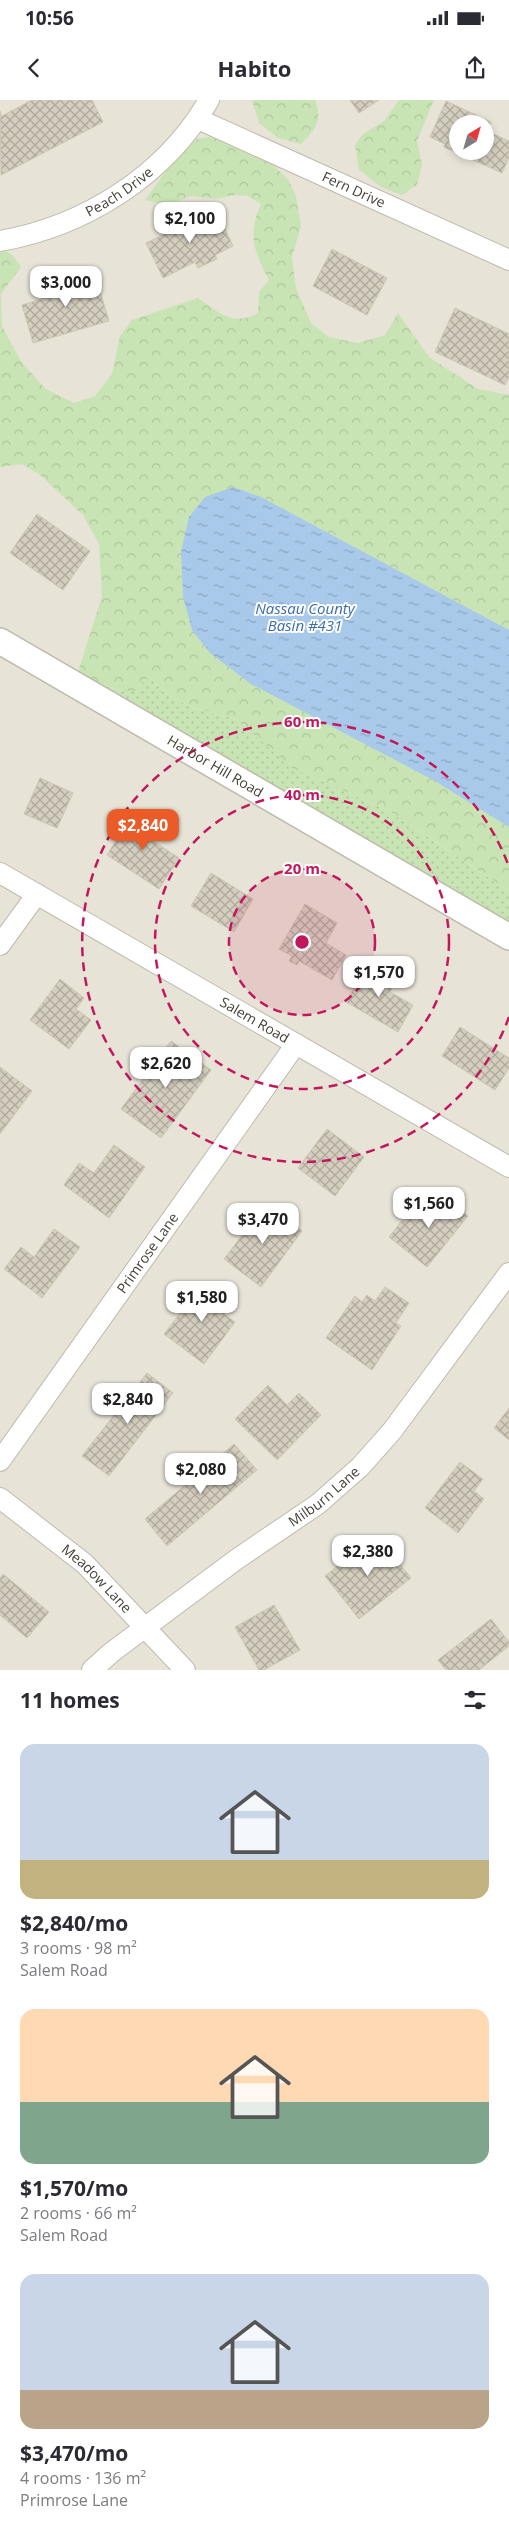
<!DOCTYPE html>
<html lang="en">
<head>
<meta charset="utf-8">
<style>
	:root { --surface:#fff; --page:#f7f7f7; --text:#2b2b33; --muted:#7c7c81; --accent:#ea5b28 }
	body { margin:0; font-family:"Open Sans",sans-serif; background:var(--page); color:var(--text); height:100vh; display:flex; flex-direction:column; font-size:19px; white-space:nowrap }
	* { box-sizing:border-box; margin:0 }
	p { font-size:16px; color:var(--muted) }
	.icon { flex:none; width:28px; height:28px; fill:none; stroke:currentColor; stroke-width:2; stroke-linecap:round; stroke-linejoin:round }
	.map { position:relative; height:1570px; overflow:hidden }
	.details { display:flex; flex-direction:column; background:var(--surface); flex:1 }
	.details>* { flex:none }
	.needle { width:32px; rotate:37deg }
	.buttons { position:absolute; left:449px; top:15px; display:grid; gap:10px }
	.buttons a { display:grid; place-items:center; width:45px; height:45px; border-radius:50%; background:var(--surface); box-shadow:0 2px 8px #0003; font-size:25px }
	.price { position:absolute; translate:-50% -42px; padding:0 11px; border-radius:10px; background:#fff; color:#222; font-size:16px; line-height:32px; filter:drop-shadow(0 1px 2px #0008) }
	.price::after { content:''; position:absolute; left:50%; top:30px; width:15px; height:11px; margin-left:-8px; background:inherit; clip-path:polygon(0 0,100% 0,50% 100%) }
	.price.active { background:var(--accent); color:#fff }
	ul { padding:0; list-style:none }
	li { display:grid; align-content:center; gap:10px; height:265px; padding:0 20px }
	li span { display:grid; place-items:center; height:155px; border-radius:15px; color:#555 }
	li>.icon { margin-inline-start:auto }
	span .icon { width:90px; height:90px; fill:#fffc; stroke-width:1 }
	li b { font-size:21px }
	h2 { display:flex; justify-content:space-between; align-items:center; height:60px; padding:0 20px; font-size:21px }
	.status { display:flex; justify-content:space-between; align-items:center; height:35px; padding:0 25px; background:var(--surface); direction:ltr }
	.status svg { height:14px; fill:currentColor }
	header { display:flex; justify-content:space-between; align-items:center; height:65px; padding:0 20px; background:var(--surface); font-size:22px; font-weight:700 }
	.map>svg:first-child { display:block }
</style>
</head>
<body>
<div class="status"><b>10:56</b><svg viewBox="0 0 49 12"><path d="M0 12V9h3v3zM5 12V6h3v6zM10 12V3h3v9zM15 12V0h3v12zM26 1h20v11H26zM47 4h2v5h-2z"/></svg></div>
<header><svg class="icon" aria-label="back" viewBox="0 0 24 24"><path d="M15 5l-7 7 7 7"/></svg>Habito<svg class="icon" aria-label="share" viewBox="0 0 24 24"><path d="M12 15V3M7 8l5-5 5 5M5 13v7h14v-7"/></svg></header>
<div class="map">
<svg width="509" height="1570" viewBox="0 0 509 1570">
	<defs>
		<pattern id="grass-dots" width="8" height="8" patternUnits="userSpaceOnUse" patternTransform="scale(1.25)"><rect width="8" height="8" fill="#c9e4b4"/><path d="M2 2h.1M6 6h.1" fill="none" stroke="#aec59c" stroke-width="1.8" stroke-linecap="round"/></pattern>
		<pattern id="forest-crowns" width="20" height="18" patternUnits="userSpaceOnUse" patternTransform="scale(1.25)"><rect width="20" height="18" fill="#c9e4b4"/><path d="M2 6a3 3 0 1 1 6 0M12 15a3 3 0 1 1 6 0" fill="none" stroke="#aec59c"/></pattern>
		<pattern id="water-ripples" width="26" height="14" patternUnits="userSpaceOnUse" patternTransform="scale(1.25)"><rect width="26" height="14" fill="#a9c9eb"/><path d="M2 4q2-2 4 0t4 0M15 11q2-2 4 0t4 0" fill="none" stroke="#8ba5bf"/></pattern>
		<pattern id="building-cross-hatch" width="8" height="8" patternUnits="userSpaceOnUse" patternTransform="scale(1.25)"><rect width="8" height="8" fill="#d4cebf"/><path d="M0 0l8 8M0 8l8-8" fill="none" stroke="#aea99c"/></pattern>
	</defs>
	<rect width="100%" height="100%" fill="#f3f1e9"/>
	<path fill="#e7e3d7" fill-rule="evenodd" d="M0 0H509V374L245 255 73 580 509 836V1570H0ZM458 24H485V51H458Z"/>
	<path fill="url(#grass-dots)" d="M81 565 78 572 84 580 123 591 150 577 168 595 194 608 236 619 293 668 389 711 509 791V836L73 580Z"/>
	<g fill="url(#forest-crowns)">
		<path d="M252 0H315C323 21 316 29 301 44L278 38 259 23Z"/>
		<path d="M399 0H434L417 41 422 65 417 85 402 95 381 87 359 70 355 45 363 34 384 21Z"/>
		<path d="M214 36 232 42 271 63 288 79 296 96 301 127 292 157 296 188 311 223 329 237 358 243 385 235 398 213 429 257 478 289 509 295V791L389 711 292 668 236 619 194 608 168 595 150 577 143 581 138 591H123L84 580 78 572 102 496 99 444 83 415 40 375 22 364 0 367V152L6 151 13 156 21 167 1 194 2 226 22 263 46 289 74 303 95 296 112 274 120 236 132 220 198 198C221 213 231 227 258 213L259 192 269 180C254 152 247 134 261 104L248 96 233 95 216 99 190 96 176 102 159 103 145 100 181 50 197 39Z"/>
	</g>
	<path fill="url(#water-ripples)" d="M233 387 261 397 509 530V727L435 681 251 584 210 553 192 530 183 496 181 452 189 417 205 397Z"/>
	<g fill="url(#building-cross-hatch)" stroke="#cec6b2" fill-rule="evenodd">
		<path d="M32 0H92L103 22 1 75 0 11 2 16Z"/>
		<path d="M350 0H379L359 13Z"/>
		<path d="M446 1 491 22 487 31 509 41V58L502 73 444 47 445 44 430 37ZM458 24H485V51H458Z"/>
		<path d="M216 110 233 146 215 155 217 159 198 168 195 162 163 178 146 143 179 127 177 123 197 113 199 118Z"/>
		<path d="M332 149 387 178 367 215 313 186Z"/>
		<path d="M94 171 109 221 33 243 22 205 49 197 45 185Z"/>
		<path d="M455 208 509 234V277L505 285 435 252Z"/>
		<path d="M37 414 90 451 63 490 10 453Z"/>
		<path d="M40 678 73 693 57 728 24 714Z"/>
		<path d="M136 709 157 722 147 737 179 758 159 789 107 755Z"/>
		<path d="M211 773 253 799 234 832 191 806Z"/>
		<path d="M305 804 337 823 326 843 346 855 332 880 299 861 297 865 289 861 292 856 279 849Z"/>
		<path d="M368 863 397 879 390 892 413 905 398 932 346 902Z"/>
		<path d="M60 879 84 898 76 909 91 920 69 949 30 920Z"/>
		<path d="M460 927 509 958V968L495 990 442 956Z"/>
		<path d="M171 941 211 970 161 1038 121 1009Z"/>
		<path d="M0 967 32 991 0 1034Z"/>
		<path d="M327 1029 364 1057 335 1096 298 1068Z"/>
		<path d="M114 1045 145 1067 109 1118 64 1085 79 1063 94 1073Z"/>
		<path d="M438 1093 468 1116 427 1167 389 1137 415 1104 424 1111Z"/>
		<path d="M266 1104 302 1131 261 1187 224 1159Z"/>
		<path d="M54 1129 80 1147 42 1198 4 1169 21 1147 34 1157Z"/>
		<path d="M205 1181 233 1202 224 1214 235 1222 204 1264 164 1234Z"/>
		<path d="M385 1187 409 1203 396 1223 401 1226 372 1270 326 1238 355 1196 362 1202 367 1195 375 1201Z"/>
		<path d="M147 1273 173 1293 109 1376 82 1356Z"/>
		<path d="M268 1285 287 1305 299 1293 321 1315 277 1360 235 1319Z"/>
		<path d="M509 1308V1340L494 1328Z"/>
		<path d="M234 1344 257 1370 167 1446 145 1419Z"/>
		<path d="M460 1362 483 1379 474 1391 484 1399 458 1433 425 1408Z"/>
		<path d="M377 1435 411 1478 359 1519 325 1476Z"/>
		<path d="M3 1474 49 1512 27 1538 0 1515V1478Z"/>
		<path d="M274 1505 300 1550 264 1570H259L235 1527Z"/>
		<path d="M491 1519 509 1542V1546L479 1570H446L438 1560Z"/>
	</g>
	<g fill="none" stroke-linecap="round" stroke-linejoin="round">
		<defs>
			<g id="minor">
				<path id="s1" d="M198 19 509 160"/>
				<path id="s2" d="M0 141C85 126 165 76 209 0"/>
				<path id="s3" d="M0 773 509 1067"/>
				<path d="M0 845 37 794"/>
				<path id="s4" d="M0 1361 296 944"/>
				<path id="s5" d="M0 1398 85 1464 185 1570"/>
				<path id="s6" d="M92 1570 112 1552 237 1459 318 1404 360 1367 392 1331 509 1173"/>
			</g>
			<g id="tertiary">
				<path id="s7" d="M0 541 509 837"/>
			</g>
		</defs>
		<use href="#minor" stroke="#bebaac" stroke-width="22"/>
		<use href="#tertiary" stroke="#bebaac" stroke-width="28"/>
		<use href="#minor" stroke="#fff" stroke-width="20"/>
		<use href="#tertiary" stroke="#fff" stroke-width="25"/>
	</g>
	<circle cx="302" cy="842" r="73" fill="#c2185b" fill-opacity=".12"/>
	<g fill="none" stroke="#c2185b" stroke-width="2.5" stroke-dasharray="9 6">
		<circle cx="302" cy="842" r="73"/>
		<circle cx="302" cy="842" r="147"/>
		<path d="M509 917A220 220 0 1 1 509 767"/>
	</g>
	<g text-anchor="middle" stroke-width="4" stroke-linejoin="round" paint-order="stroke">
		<g font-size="14" fill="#464238" stroke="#fff">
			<text dy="5" stroke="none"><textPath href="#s1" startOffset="171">Fern Drive</textPath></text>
			<text dy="5" stroke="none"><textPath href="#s2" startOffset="130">Peach Drive</textPath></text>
			<text dy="5" stroke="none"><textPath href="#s7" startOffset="249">Harbor Hill Road</textPath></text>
			<text dy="5" stroke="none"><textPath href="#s3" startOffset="294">Salem Road</textPath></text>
			<text dy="5" stroke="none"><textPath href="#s4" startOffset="255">Primrose Lane</textPath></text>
			<text dy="5" stroke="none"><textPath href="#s6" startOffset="290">Milburn Lane</textPath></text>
			<text dy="5" stroke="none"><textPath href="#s5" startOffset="126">Meadow Lane</textPath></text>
		</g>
		<g font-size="15" font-style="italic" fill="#386daa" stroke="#fff">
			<text x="305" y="514">Nassau County<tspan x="305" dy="17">Basin #431</tspan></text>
		</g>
	</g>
	<circle cx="302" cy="842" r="8" fill="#c2185b" stroke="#fff" stroke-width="2.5"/>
	<g font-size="15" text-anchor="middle" font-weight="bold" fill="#c2185b" stroke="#fff" stroke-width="4" stroke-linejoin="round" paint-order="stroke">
		<text x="302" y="627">60 m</text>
		<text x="302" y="700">40 m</text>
		<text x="302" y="774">20 m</text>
	</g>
</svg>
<div class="buttons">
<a><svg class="needle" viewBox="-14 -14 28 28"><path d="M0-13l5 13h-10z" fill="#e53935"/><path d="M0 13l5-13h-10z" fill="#7c7c81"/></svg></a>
</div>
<b class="price" style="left:190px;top:144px">$2,100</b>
<b class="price" style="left:66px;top:208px">$3,000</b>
<b class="price active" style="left:143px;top:751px">$2,840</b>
<b class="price" style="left:379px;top:898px">$1,570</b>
<b class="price" style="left:166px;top:989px">$2,620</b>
<b class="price" style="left:429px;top:1129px">$1,560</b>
<b class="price" style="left:263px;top:1145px">$3,470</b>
<b class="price" style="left:202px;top:1223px">$1,580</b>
<b class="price" style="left:128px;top:1325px">$2,840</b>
<b class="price" style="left:201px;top:1395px">$2,080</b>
<b class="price" style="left:368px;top:1477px">$2,380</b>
</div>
<section class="details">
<h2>11 homes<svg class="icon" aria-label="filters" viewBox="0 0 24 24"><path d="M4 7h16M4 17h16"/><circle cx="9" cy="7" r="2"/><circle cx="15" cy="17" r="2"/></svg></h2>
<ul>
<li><span style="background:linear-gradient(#c9d6e8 75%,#c2b280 0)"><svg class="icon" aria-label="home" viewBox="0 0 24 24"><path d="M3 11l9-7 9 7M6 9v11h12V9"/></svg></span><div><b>$2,840/mo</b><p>3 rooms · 98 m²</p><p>Salem Road</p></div></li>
<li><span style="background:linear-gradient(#ffd9b3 60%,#7fa58c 0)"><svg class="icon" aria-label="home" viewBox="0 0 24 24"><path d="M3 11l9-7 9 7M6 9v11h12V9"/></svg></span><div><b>$1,570/mo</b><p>2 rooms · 66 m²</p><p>Salem Road</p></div></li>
<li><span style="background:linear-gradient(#c9d6e8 75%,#b9a48a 0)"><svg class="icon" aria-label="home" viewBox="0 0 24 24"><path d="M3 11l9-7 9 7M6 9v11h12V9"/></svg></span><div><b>$3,470/mo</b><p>4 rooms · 136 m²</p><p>Primrose Lane</p></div></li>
</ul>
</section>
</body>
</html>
